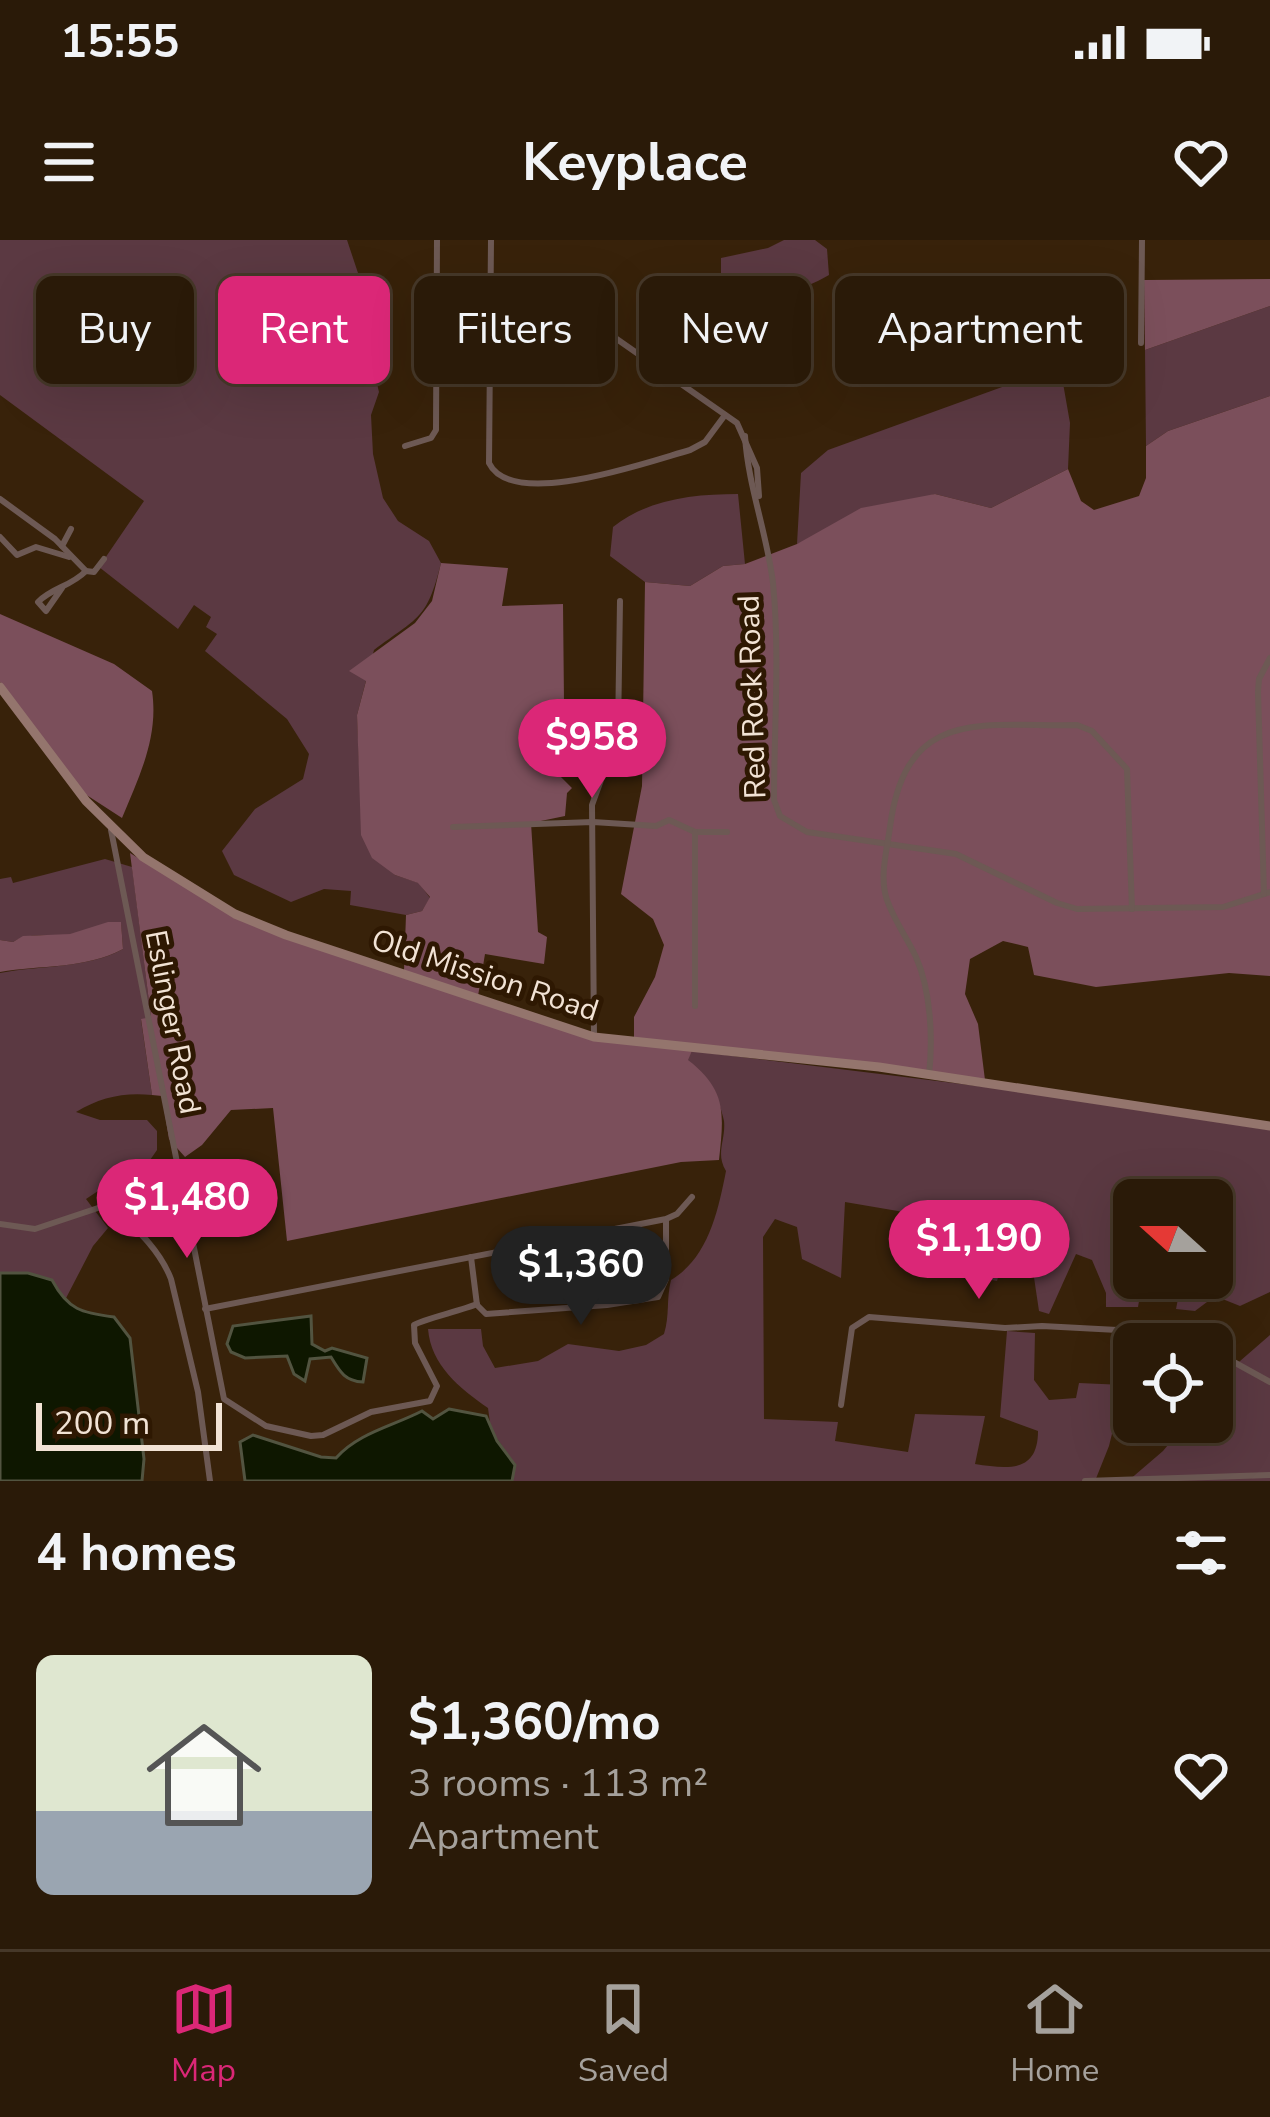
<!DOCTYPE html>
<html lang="en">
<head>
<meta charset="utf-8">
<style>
	:root { --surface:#2a1a08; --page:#362716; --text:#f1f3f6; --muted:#a5a19c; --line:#463829; --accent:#db2777 }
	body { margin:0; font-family:"Nunito Sans",sans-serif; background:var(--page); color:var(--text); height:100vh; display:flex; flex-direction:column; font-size:45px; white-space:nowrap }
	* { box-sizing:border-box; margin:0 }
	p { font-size:39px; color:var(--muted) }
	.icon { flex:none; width:66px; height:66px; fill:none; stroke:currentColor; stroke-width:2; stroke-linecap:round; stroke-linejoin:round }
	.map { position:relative; height:1241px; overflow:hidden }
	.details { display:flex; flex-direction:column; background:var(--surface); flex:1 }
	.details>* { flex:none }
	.top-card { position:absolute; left:36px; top:36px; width:1200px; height:108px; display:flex; gap:24px }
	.needle { width:78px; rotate:291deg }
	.tools { position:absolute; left:1113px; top:939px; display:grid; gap:24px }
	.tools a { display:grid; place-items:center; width:120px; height:120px; border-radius:18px; background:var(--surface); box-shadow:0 12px 48px #0002,0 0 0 3px var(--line); font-size:60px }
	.scale { position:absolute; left:36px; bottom:30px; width:186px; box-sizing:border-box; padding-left:12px; border:6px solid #f2e3d5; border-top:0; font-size:33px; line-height:42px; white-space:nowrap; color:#f2e3d5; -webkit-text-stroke:9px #2e1802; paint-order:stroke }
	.price { position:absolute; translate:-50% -102px; padding:0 27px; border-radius:42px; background:var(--accent); color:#fff; font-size:39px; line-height:78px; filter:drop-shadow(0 3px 6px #0008) }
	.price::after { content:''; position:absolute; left:50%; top:72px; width:36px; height:27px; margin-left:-18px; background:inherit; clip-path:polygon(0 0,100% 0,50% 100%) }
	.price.on { background:#222; color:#fff }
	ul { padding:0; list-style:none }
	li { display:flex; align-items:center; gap:36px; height:300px; padding:0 36px }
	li+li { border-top:3px solid var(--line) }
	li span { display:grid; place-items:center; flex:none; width:336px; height:240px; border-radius:18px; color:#555 }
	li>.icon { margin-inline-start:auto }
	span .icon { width:144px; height:144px; fill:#fffc; stroke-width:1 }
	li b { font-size:51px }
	h2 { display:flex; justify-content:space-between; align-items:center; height:144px; padding:0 36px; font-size:51px }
	.tag { padding:0 42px; border-radius:18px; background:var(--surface); box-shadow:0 12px 48px #0002,0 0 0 3px var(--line); font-size:42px; line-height:108px }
	.tag.on { background:var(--accent); color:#fff }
	.status { display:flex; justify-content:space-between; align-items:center; height:84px; padding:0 60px; background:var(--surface); direction:ltr }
	.status svg { height:33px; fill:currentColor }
	header { display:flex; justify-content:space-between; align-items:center; height:156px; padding:0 36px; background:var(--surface); font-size:54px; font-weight:700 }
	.tab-bar { display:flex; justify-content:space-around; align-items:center; height:168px; border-top:3px solid var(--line); background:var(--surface); font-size:33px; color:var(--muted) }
	.tab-bar a { display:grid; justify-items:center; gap:6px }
	.tab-bar .on { color:var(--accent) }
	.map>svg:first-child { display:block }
</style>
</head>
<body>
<div class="status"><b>15:55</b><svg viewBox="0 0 49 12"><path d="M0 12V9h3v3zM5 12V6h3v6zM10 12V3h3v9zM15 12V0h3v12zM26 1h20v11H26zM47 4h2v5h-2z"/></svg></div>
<header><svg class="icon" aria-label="menu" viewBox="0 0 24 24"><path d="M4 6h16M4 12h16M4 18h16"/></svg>Keyplace<svg class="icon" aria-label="heart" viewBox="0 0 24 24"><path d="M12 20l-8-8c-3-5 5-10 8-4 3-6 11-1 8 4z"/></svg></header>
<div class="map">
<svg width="1270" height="1241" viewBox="0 0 1270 1241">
	<rect width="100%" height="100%" fill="#38220a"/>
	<g fill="#5b3942">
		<path d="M0 0H347L373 78 370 116 379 152 371 175 373 214 383 258 398 281 429 301 441 323C427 380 418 377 374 410L357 475 362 595 395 635 419 643 430 658 422 671 406 675 350 665 351 651 324 649 291 662 234 635 222 611 255 569 303 539 309 514 287 479 205 411 217 394 206 387 211 377 194 365 178 389 99 327 144 261 0 155Z"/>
		<path d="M784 0H815L827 9 829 35C782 62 767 47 721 58V18L768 8Z"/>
		<path d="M1270 66V156L1168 191 1146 206 1145 110Z"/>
		<path d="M1060 126 1070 183 1068 229 991 268 935 254 797 304 801 233 828 210Z"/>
		<path d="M738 254 745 324 723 326 690 346 645 342 610 316 613 287C648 259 694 254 738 254Z"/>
		<path d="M105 619 132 627 151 777 141 780 152 855C125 852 100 857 76 872L100 880H147L157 891V910L141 933 153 945 148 979 137 988 123 982 117 951H98L86 959 108 988 93 1006 64 1062 52 1040 28 1033H0V733C39 725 87 729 123 709L121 683C104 682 89 690 72 694 52 698 31 691 13 702L0 700V639L11 637 13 643Z"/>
		<path d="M692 811 986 847 1270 890V1052L1240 1066 1215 1056 1195 1071 1176 1069 1182 1038H1212V960H1134V1038H1143L1138 1067H1106V1053L1092 1020 1076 1014 1049 1074 1039 1071 1032 1024 1021 1013 1001 1027 997 1041 971 1036 942 984 933 977 845 962 841 1038 802 1019 797 987 775 979 763 997 764 1179 838 1182 835 1201 908 1212 915 1174 985 1176 975 1224C1008 1229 1038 1233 1038 1191L1000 1177 1007 1091 1035 1093 1034 1140 1049 1160 1076 1158 1079 1143 1124 1145 1109 1206 1095 1241H512L515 1224 491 1190 488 1168C459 1148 431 1125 428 1089H481L483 1106 495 1128 538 1121 568 1104 619 1111 646 1105 664 1094C670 1075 666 1060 671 1040 708 1018 718 972 726 931 715 913 726 900 724 881 720 859 704 832 687 820Z"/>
		<path d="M1270 1095V1241H1128L1163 1211 1187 1182H1212V1152L1232 1128Z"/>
	</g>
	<g fill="#7b4f5b">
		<path d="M1270 39V66L1145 110 1144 40Z"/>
		<path d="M1270 156V736L1229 733 1096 747 1034 735 1028 707 1003 701 970 719 965 754 978 784 985 840 634 798V777L655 737 664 705 653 679 621 654 642 546 645 342 690 346 723 326 745 324 797 304 861 268 935 254 991 268 1068 229 1081 261 1094 270 1139 256 1146 238V206L1168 191Z"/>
		<path d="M441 323 508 328 502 366 563 364 564 462 557 533 572 548 567 553 565 576 531 583 538 692 547 697 544 724 485 714 478 756 404 731 406 675 422 671 430 657 418 643 395 635 372 618 361 595 357 475 366 441 349 431 415 383 432 361Z"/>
		<path d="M0 374 114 424 152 451C159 497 139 537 122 578L85 554 0 442Z"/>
		<path d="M130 613 234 677 593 800 692 811 688 820C727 850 724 874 719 920L681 922 287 1001 273 868 231 870 202 905 185 917 169 899 162 856 152 855 141 779 151 777Z"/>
		<path d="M108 682H121L123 709C86 729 40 725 0 732V700L13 702 23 696 70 694Z"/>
	</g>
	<g fill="#0e1700" stroke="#525440" stroke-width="3">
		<path d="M0 1033H28L52 1040C68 1070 82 1073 114 1077L130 1098 144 1219 142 1241H0Z"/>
		<path d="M311 1076 312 1104 325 1111 332 1108 367 1118 363 1142C345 1141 340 1132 331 1117L310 1119 305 1141 294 1134 287 1116 245 1118 231 1112 227 1104 233 1086Z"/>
		<path d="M449 1169 486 1176 497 1201 515 1225 512 1241H245L240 1202 253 1195 321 1217 336 1218C358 1193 393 1186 422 1171L433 1179Z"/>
	</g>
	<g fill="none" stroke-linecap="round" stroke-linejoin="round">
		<g stroke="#6d5954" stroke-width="6">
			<path d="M491 0 489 223C512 271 650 221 690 210L705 202 725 175"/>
			<path d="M490 72 566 73 591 81 737 183 757 228 759 256"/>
			<path d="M1141 103 1142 0"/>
			<path d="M745 196C748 246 767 293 773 343 780 414 774 489 774 560L780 576 807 592 956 614 1057 663 1077 669 1223 667 1270 652"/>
			<path d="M405 206 431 198 436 190 437 0"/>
			<path d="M0 259 55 299 86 331 94 332 104 319"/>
			<path d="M0 297 17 315 36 307 69 317"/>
			<path d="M62 306 71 289"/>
			<path d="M62 348 46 371 38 362C53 347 70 347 86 331"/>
			<path d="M453 587 593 582 656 586 669 580 695 592H727"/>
			<path d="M111 590 224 1159 266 1186 311 1196 323 1195 371 1172 430 1161 437 1146 415 1103 414 1085C421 1080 463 1070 477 1064"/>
			<path d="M695 592V766"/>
			<path d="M1264 654 1258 452 1259 439 1270 418"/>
			<path d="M594 797 592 565 618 493 620 361"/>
			<path d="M929 835C933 799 931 751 916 717 907 698 894 680 887 660 879 637 887 610 890 587 906 466 981 487 1077 485L1092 491 1127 529 1132 669"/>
			<path d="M0 984 35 989 110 964C134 987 159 1008 171 1039L198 1152 210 1241"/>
			<path d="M471 1017 477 1065 486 1074 607 1065 658 1057 666 1039V980"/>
			<path d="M205 1069 666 979 677 974 692 957"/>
			<path d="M1212 1110 1270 1142"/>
			<path d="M841 1165 852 1088 869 1077 1005 1088 1042 1086 1174 1093 1202 1104"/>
			<path d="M1085 1241 1270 1235"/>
		</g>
		<path stroke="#94756d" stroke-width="9" d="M0 447 86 561 143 617 235 674 286 695 594 797 879 827 1270 886"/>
	</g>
	<g text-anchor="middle" stroke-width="10" stroke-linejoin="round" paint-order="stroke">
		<g font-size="30" fill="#f2e3d5" stroke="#2e1802">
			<text transform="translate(752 457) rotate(-92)" y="10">Red Rock Road</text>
			<text transform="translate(485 735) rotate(18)" y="10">Old Mission Road</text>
			<text transform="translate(173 782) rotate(79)" y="10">Eslinger Road</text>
		</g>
	</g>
</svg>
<div class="tools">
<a><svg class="needle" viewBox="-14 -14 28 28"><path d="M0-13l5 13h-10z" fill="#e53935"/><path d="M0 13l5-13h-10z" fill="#a5a19c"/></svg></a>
<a><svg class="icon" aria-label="locate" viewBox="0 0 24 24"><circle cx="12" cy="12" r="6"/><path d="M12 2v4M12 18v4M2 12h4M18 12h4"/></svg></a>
</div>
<div class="scale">200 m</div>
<b class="price" style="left:592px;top:561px">$958</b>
<b class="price" style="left:187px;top:1021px">$1,480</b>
<b class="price" style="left:979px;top:1062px">$1,190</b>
<b class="price on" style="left:581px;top:1088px">$1,360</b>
<div class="top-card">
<a class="tag">Buy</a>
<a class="tag on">Rent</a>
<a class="tag">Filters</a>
<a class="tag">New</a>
<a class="tag">Apartment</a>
</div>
</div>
<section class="details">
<h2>4 homes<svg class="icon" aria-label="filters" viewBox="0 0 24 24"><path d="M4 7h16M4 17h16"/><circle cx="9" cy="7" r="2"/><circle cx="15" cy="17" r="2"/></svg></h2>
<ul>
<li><span style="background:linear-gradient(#dfe7d0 65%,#9aa5b1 0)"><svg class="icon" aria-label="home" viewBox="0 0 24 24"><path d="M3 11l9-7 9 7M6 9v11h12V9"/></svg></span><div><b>$1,360/mo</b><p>3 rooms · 113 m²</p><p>Apartment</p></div><svg class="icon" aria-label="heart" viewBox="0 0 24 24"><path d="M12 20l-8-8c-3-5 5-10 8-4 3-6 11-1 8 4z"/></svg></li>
</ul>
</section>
<nav class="tab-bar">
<a class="on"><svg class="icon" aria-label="map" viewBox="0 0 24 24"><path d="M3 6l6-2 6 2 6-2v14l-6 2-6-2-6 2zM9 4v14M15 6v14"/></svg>Map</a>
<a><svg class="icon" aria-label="saved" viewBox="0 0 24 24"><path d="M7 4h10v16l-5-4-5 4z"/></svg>Saved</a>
<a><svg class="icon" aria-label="home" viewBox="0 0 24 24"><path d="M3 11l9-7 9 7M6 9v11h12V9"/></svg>Home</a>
</nav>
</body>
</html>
